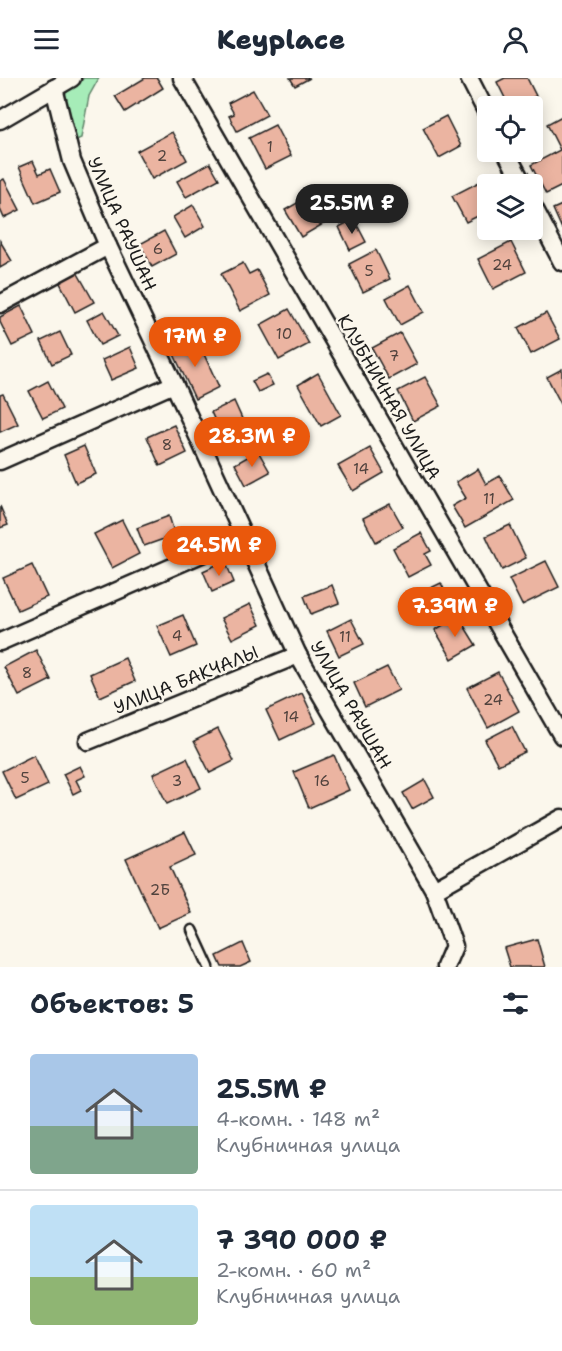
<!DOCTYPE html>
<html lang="ru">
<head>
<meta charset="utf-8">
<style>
	:root { --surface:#fff; --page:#f6f6f7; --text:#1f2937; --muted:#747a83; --line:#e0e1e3; --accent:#ea580c }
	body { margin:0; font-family:"Shantell Sans",sans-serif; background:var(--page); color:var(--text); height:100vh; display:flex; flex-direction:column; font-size:22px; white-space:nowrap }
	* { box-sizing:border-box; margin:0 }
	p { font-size:20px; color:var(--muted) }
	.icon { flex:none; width:33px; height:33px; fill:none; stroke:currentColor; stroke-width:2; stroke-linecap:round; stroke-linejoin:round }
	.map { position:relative; height:889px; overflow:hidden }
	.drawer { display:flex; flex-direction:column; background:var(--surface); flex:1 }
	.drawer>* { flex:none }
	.tools { position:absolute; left:477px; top:18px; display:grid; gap:12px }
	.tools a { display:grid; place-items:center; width:66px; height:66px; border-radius:6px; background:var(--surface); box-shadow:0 3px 15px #0003; font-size:30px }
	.price { position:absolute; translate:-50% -51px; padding:0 14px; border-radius:21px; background:var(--accent); color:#fff; font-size:20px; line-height:39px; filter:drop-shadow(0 2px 3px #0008) }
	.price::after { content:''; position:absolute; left:50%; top:36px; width:18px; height:14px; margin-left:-9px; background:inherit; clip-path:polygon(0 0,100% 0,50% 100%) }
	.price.selected { background:#222; color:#fff }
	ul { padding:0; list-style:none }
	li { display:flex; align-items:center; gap:18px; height:150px; padding:0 30px }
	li+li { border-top:2px solid var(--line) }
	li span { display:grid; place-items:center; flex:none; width:168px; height:120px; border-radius:6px; color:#555 }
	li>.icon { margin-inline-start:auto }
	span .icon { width:72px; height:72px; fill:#fffc; stroke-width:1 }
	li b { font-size:26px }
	h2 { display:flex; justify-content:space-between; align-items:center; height:72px; padding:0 30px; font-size:26px }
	header { display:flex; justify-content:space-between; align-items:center; height:78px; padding:0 30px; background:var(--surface); font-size:27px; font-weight:800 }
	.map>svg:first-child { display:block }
</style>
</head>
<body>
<header><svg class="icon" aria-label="menu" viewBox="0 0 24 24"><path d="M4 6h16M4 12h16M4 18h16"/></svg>Keyplace<svg class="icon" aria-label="person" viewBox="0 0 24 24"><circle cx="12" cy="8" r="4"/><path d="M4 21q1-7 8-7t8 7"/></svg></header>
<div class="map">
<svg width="562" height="889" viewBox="0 0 562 889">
	<rect width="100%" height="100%" fill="#fbf7ec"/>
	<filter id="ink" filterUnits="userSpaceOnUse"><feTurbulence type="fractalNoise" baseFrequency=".0167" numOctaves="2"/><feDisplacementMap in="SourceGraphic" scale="12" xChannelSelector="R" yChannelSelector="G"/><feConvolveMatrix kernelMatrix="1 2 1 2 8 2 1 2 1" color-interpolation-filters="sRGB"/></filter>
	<g filter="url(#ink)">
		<path fill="#a6ecb8" stroke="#61846a" stroke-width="1.5" d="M84 0H99L89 18 81 60 74 63 61 19Z"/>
		<g fill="#ebb4a1" stroke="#1c1c1c" stroke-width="1.5">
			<path d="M145 0H157L163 10 125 34 115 18Z"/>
			<path d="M290 0H310L295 8Z"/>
			<path d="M505 0H527L536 18 515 28H509L497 4Z"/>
			<path d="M253 12 267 37 237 53 229 38 234 36 228 25Z"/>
			<path d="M446 38 461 68 439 80 423 50Z"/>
			<path d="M562 38V108L546 116 531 87 560 72 547 46Z"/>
			<path d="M275 47 291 78 265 91 249 60Z"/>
			<path d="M172 54 187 82 152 101 137 73Z"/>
			<path d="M33 83 39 96 50 91 60 114 35 125 19 89Z"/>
			<path d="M210 85 219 101 186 119 177 103Z"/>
			<path d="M487 100 490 106H488V133L466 144 452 118Z"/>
			<path d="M4 101 20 132 4 140 0 131V103Z"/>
			<path d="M320 112 335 139 301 159 285 132Z"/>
			<path d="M193 127 205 148 185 160 173 139Z"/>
			<path d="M562 127V151L553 131Z"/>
			<path d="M354 141 366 164 350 172 339 149Z"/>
			<path d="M164 153 176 176 152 189 140 166Z"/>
			<path d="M0 163 12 183 0 190Z"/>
			<path d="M511 164 526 194 493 211 478 181Z"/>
			<path d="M376 172 390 201 363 214 349 186Z"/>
			<path d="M243 185 249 196 257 192 270 217 240 233 221 196Z"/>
			<path d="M77 194 94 224 75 234 59 203Z"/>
			<path d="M410 207 424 234 400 247 386 220Z"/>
			<path d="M21 228 35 257 12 268 0 244V239Z"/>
			<path d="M289 231 309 266 279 282 260 247Z"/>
			<path d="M104 233 118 258 100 267 87 242Z"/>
			<path d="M546 235 560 261 531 276 518 250Z"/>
			<path d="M60 254 71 277 52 286 41 263Z"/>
			<path d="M400 255 417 286 389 301 372 270Z"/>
			<path d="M196 259 219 309 195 321 171 270Z"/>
			<path d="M130 269 139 290 111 302 102 282Z"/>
			<path d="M562 291V328L547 299Z"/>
			<path d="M318 295 341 337 321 348 298 307Z"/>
			<path d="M267 296 273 307 258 314 252 303Z"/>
			<path d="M425 299 441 328 413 343 398 313Z"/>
			<path d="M48 303 62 331 43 340 29 313Z"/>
			<path d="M3 316 18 346 0 354V317Z"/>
			<path d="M234 323 243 343 220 354 211 334Z"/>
			<path d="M174 347 187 375 160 388 147 359Z"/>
			<path d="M84 368 96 396 76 405 64 377Z"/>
			<path d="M370 370 384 395 353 413 338 388Z"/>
			<path d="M258 373 270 394 246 407 235 386Z"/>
			<path d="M478 391 486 406 500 398 514 422 465 450 452 428 466 420 456 404Z"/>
			<path d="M390 426 403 449 376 464 363 440Z"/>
			<path d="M0 428 8 447 0 450Z"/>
			<path d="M169 438 175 457 144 468 137 450Z"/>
			<path d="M122 442 139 476 112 490 94 456Z"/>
			<path d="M510 447 526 480 502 492 486 458Z"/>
			<path d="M421 455 431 473 425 476 431 487 408 499 393 470Z"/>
			<path d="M225 483 234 504 212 514 203 493Z"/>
			<path d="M546 483 559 509 522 527 509 501Z"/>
			<path d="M32 487 47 519 18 532 3 500Z"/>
			<path d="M441 505 454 532 423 547 410 520Z"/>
			<path d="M332 507 339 525 311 536 304 518Z"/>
			<path d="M250 526 260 547 232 561 221 540Z"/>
			<path d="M183 537 196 568 171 579 157 548Z"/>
			<path d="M458 538 476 567 452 581 435 552Z"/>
			<path d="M351 541 364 566 339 578 327 553Z"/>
			<path d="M36 572 51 602 19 618 4 589Z"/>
			<path d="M125 580 135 603 100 619 90 596Z"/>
			<path d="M387 589 399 612 365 629 354 605Z"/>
			<path d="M498 594 519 633 488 650 467 610Z"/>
			<path d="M302 615 316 645 280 662 266 632Z"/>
			<path d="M512 648 525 674 498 687 485 662Z"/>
			<path d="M218 651 234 683 210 695 194 663Z"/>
			<path d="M34 677 48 707 16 722 2 693Z"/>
			<path d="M334 677 349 712 309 730 294 694Z"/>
			<path d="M187 680 201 710 167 726 153 696Z"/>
			<path d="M80 688 85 698 76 702 81 712 73 716 63 696Z"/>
			<path d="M425 702 434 719 412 731 403 715Z"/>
			<path d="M185 754 196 777 170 789 191 835 158 850 126 781Z"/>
			<path d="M537 861 545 889H510L504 870Z"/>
			<path d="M243 865 251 884 240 889H222L217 878Z"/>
		</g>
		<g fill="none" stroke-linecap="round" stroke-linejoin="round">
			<defs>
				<path id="service" d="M192 852 209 889"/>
				<g id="minor">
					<path d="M182 0 562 658"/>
					<path d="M469 0 488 37"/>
					<path d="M54 10 72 83 108 168 174 306 298 577 434 812 454 868 445 889"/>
					<path d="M0 42 72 0"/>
					<path d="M506 74 523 106"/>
					<path d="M532 126 562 184"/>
					<path d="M0 226 108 168"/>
					<path d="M0 383 174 306"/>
					<path d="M0 564 243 458"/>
					<path d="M88 663 298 577"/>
					<path d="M434 812 562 740"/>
				</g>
			</defs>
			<use href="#service" stroke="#1c1c1c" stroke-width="13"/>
			<use href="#minor" stroke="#1c1c1c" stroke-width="21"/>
			<use href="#service" stroke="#fbf7ec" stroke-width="8"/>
			<use href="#minor" stroke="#fbf7ec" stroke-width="16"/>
		</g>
	</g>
	<g text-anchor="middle" stroke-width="5" stroke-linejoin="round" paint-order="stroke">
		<g font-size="15" fill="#50423d">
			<text x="270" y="74">1</text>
			<text x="162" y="83">2</text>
			<text x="158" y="176">6</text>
			<text x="502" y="192">24</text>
			<text x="369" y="198">5</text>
			<text x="284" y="261">10</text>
			<text x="394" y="283">7</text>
			<text x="167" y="372">8</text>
			<text x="361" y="396">14</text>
			<text x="489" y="426">11</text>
			<text x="177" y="563">4</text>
			<text x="345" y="564">11</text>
			<text x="27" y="600">8</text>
			<text x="493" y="627">24</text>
			<text x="291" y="644">14</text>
			<text x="25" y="705">5</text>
			<text x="177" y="708">3</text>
			<text x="322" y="708">16</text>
			<text x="160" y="817">2Б</text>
		</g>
		<g font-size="18" fill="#1c1c1c" stroke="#fbf7ec">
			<text transform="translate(122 146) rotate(66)" y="6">УЛИЦА РАУШАН</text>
			<text transform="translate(389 319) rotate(60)" y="6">КЛУБНИЧНАЯ УЛИЦА</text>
			<text transform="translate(186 602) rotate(-22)" y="6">УЛИЦА БАКЧАЛЫ</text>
			<text transform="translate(351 627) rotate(60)" y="6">УЛИЦА РАУШАН</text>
		</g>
	</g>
</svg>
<div class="tools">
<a><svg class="icon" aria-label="locate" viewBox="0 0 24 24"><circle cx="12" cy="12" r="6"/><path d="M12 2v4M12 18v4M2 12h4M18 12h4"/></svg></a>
<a><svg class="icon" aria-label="layers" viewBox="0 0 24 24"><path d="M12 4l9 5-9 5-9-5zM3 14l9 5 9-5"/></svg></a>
</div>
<b class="price selected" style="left:352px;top:157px">25.5M ₽</b>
<b class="price" style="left:195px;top:290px">17M ₽</b>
<b class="price" style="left:252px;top:390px">28.3M ₽</b>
<b class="price" style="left:219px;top:499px">24.5M ₽</b>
<b class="price" style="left:455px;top:560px">7.39M ₽</b>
</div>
<section class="drawer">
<h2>Объектов: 5<svg class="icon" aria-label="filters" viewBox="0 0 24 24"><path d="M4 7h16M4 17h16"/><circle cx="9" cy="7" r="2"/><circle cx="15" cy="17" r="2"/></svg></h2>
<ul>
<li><span style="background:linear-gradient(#a9c7e8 60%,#7fa58c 0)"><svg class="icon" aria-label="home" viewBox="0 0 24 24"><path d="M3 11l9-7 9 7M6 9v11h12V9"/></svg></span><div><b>25.5M ₽</b><p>4-комн. · 148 m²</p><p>Клубничная улица</p></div></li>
<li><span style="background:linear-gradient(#bfe0f5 60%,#8fb573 0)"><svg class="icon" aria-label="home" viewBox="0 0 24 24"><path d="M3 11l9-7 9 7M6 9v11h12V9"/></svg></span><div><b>7 390 000 ₽</b><p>2-комн. · 60 m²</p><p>Клубничная улица</p></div></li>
</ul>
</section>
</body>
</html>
